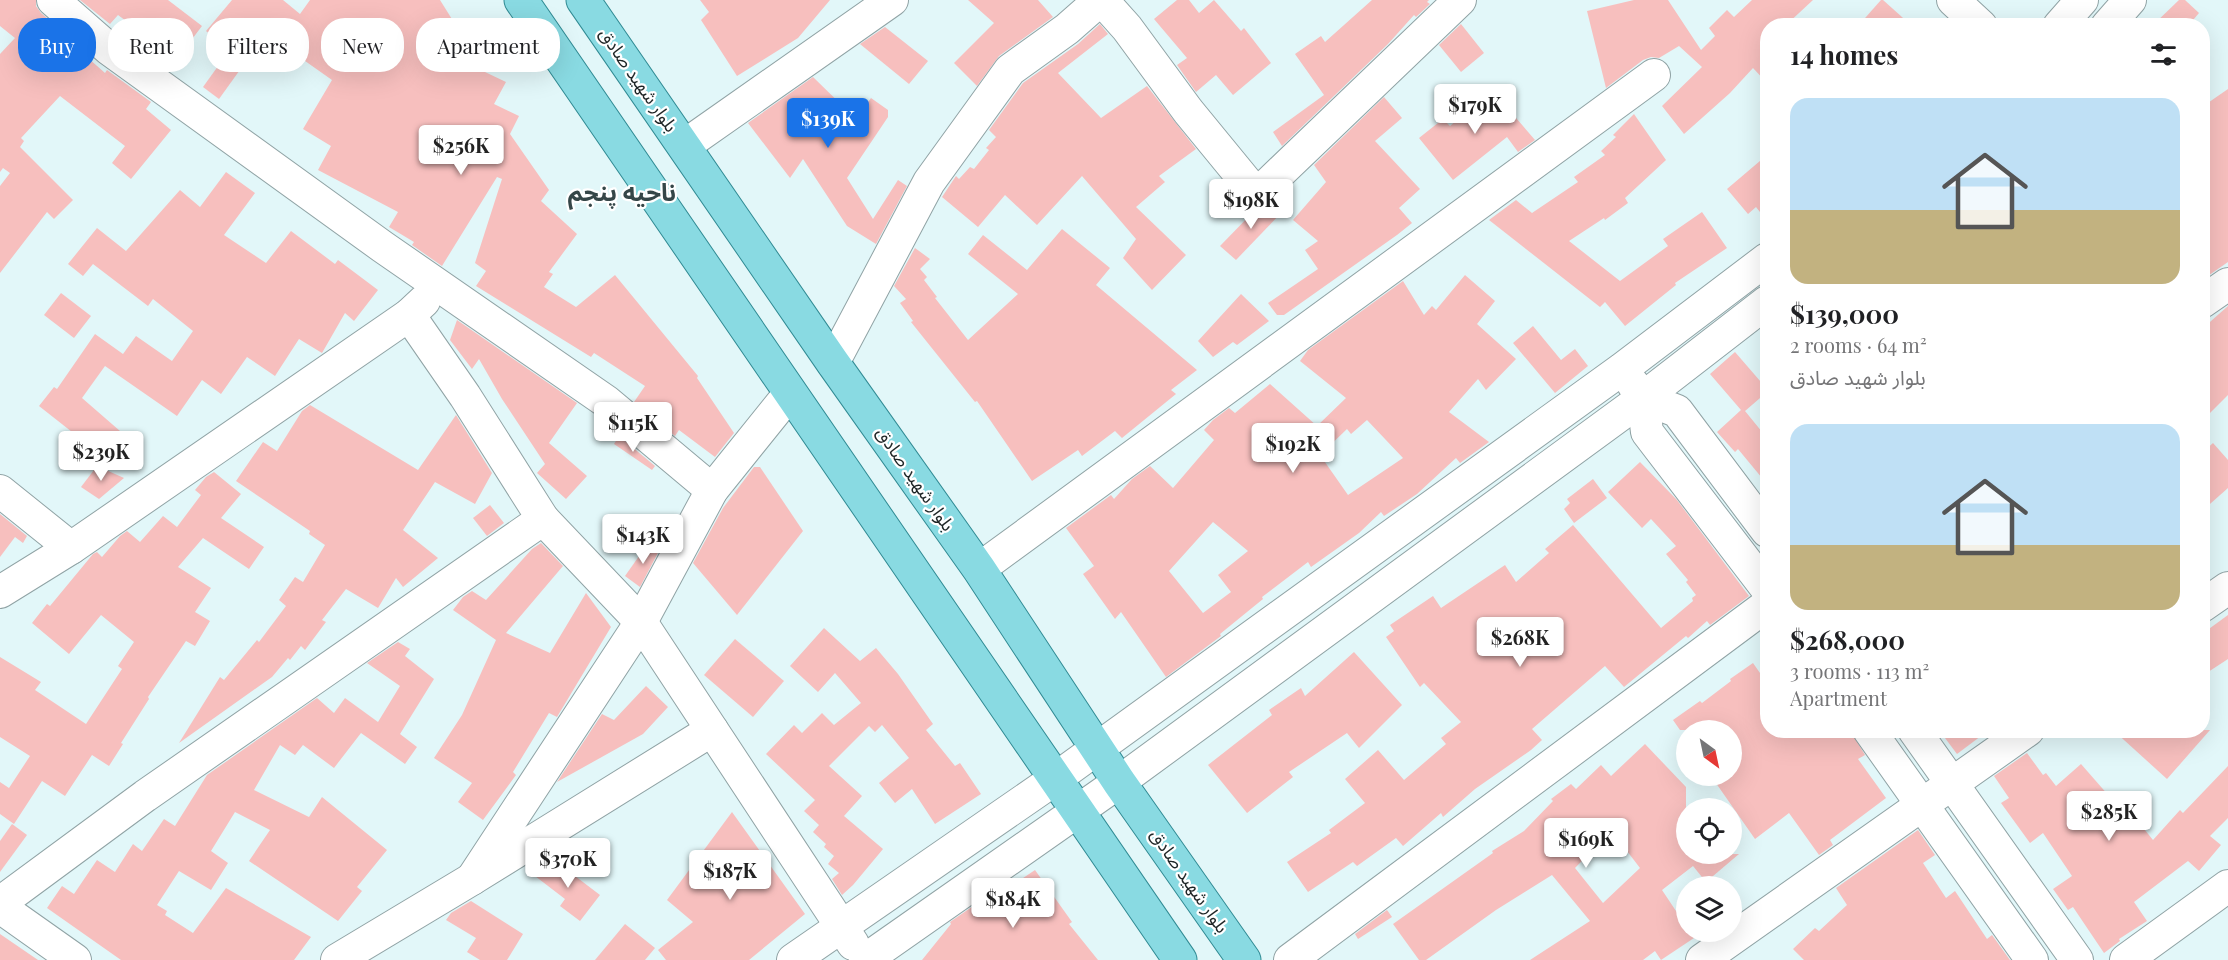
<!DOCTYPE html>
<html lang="en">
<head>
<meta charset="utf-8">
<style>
	:root { --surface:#fff; --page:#f2f2f2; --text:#202124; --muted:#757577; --accent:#1a73e8 }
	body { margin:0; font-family:"Playfair Display","Noto Sans Arabic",serif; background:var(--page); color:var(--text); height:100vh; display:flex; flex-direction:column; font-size:22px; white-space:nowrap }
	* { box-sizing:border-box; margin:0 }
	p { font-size:20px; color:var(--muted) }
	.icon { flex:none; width:33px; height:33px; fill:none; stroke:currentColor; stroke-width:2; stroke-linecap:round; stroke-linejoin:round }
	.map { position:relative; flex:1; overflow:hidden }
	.side { position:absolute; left:1760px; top:18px; width:450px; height:720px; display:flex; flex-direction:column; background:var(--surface); border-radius:24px; box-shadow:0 6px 24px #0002 }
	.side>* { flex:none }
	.banner { position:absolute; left:18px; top:18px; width:570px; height:54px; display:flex; gap:12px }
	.needle { width:39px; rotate:147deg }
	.fabs { position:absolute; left:1676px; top:720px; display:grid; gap:12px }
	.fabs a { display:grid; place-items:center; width:66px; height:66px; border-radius:50%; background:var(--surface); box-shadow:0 6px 24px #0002; font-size:30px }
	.price { position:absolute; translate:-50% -51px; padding:0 14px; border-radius:6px; background:#fff; color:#222; font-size:20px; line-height:39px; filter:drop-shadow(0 2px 3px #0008) }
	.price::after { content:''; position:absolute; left:50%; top:36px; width:18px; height:14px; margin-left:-9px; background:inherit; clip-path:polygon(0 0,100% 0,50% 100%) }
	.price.on { background:var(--accent); color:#fff }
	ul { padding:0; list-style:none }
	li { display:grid; align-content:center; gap:12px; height:318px; padding:0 30px }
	li span { display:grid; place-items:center; height:186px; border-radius:18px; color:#555 }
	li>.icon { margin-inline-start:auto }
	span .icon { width:108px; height:108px; fill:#fffc; stroke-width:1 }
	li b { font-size:26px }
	h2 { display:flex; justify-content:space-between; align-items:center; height:72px; padding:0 30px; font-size:26px }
	.chip { padding:0 21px; border-radius:24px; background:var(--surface); box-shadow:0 6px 24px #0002; font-size:21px; line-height:54px }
	.chip.on { background:var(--accent); color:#fff }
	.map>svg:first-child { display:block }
</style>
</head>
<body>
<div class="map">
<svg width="2228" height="960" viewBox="0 0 2228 960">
	<rect width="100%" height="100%" fill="#e2f7f9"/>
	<g fill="#f7bfbe" fill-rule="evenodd">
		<path d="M0 0H36V6L41 13 56 26 54 28 105 73 107 70 151 102 146 109 171 130 131 179 112 163 125 146 60 96 21 138 24 141 20 147 73 200 54 219 47 212 0 273V186L10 173 3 168 0 172V54L15 38 0 26Z"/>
		<path d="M80 0H168L202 26 177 59 118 15 110 24Z"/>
		<path d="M232 0H283L300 14 310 0H440L485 72 506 82 494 104 519 116 510 134 549 190 541 201 577 234 549 272 553 274 544 287 576 307 615 275 698 376 697 378 734 433 715 457 679 430 675 436 634 402 645 386 594 353 591 357 476 286 486 271 475 263 502 179 497 177 442 266 412 245 414 242 389 227 398 212 318 170 331 146 303 129 332 80 264 32 242 60 206 31Z"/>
		<path d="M700 0H830L798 38 737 76 701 20 709 12Z"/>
		<path d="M968 0H1038L1053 17 999 56 977 86 954 63 994 23Z"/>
		<path d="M1177 0H1189L1199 13 1214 0 1241 31 1244 28 1271 63 1233 95 1216 75 1196 92 1177 65 1187 58 1154 19Z"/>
		<path d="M1372 0H1429L1427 2 1430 4 1416 17 1414 15 1388 44 1282 146 1273 132 1324 95 1295 54 1321 36 1325 42Z"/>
		<path d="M1634 0H1668L1701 50 1715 36 1709 28 1727 10 1734 17 1752 0H1813L1785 26H1767V83L1753 68 1730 93 1684 134 1662 106 1702 67 1679 46 1659 58 1651 57 1643 60 1606 88 1587 11Z"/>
		<path d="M1881 0H1883L1912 26H1858Z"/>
		<path d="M2179 0H2185L2199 13 2188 26H2152Z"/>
		<path d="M1100 24 1108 34 1058 73 1101 118 1147 86 1196 149 1159 176 1165 182 1136 207 1186 255 1152 290 1123 258 1136 239 1082 176 1037 225 1005 195 978 227 942 197 956 176 959 179 970 167 974 169 989 150 986 148 996 137 989 130 1023 83 1078 44Z"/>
		<path d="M1461 24 1484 53 1461 72 1439 45Z"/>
		<path d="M885 27 928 61 909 84 860 44Z"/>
		<path d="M226 55 242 67 219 99 203 87Z"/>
		<path d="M813 77 856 119 871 98 888 110V117L847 178 873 219 898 180 907 186 876 244 847 226 803 159 790 178 748 123Z"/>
		<path d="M2228 89V262L2202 280V107Z"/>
		<path d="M1492 90 1535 140 1518 152 1507 137 1453 180 1419 138 1443 119 1450 126Z"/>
		<path d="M1384 97 1402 118 1375 141 1420 189 1399 208 1412 223 1397 235 1284 315H1277L1268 303 1318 269 1305 250 1318 241 1293 220 1326 182 1314 165Z"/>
		<path d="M1634 114 1666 160 1625 198 1628 203 1605 220 1604 218 1569 241 1620 281 1668 246 1663 239 1702 212 1727 248 1675 283 1676 285 1625 326 1605 302 1600 307 1489 220 1516 200 1532 213 1578 182 1574 177 1605 155 1601 151 1616 137 1613 135Z"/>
		<path d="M1767 155V221L1756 207 1748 214 1727 189Z"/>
		<path d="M226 172 255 193 224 235 266 263 291 231 335 264 338 260 378 290 354 321 345 313 322 353 299 339 275 376 247 357 221 394 202 380 177 416 105 366 82 398 120 431 100 454 39 406 54 387 57 389 95 334 123 354 136 336 172 361 193 331 153 299 148 306 93 264 83 276 68 264 97 228 126 251 180 190 200 207Z"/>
		<path d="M1273 202 1283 211 1236 260 1220 246 1257 208Z"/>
		<path d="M1062 229 1110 268 1096 285 1197 370 1171 390 1176 394 1122 438 1115 431 1082 456 1078 450 1032 481 977 401 975 402 911 322 913 321 900 303 906 299 894 286 915 248 930 259 920 269 927 277 924 280 937 297 935 298 968 340 1018 294 968 254 983 235 1027 270Z"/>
		<path d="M1465 275 1495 301 1477 324 1516 359 1486 390 1478 379 1449 412 1489 442 1460 463 1456 458 1417 494 1384 516 1381 512 1359 533 1311 567 1308 562 1262 597 1263 599 1220 634 1221 636 1166 677 1121 612 1115 619 1083 574 1094 566 1066 528 1111 495 1114 499 1132 479 1150 466 1173 488 1214 440 1204 430 1213 420 1229 408 1235 413 1270 384 1317 426 1346 398 1300 361 1308 350 1403 281 1424 315 1432 306 1436 310ZM1367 420 1403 458 1348 495 1320 455 1347 429 1351 434ZM1213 522 1248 551 1218 575 1231 592 1203 613 1169 571Z"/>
		<path d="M61 293 91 316 74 338 44 315Z"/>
		<path d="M1241 294 1269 321 1237 345 1233 342 1213 357 1198 341Z"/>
		<path d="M2228 306V395L2202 421V329Z"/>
		<path d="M457 320 577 403 549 443 587 476 566 499 537 473 545 464 502 399 479 359 472 369 450 340Z"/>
		<path d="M1533 326 1561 360 1575 349 1588 366 1555 393 1513 343Z"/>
		<path d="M1735 352 1767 389V392L1745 411 1767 438V484L1738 449 1735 452 1717 432 1741 410 1710 374Z"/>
		<path d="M310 405 418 470 456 415 492 473 475 504 435 482 403 530 438 558 403 587 396 578 378 608 346 589 322 620 326 622 305 650 301 646 290 660 288 658 272 677 179 743 220 677 224 680 257 640 259 642 286 606 279 600 295 577 303 582 325 545 309 534 310 531 236 481 263 442 277 451 302 411Z"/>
		<path d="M619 436 655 466 652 470 614 444Z"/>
		<path d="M2213 443 2228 460V488L2202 511V453Z"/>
		<path d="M1640 462 1677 500 1749 596 1710 625 1707 621 1688 638 1686 636 1624 687 1605 666 1532 729 1542 740 1531 750 1475 789 1443 817 1441 813 1403 846 1396 838 1357 866 1353 862 1308 892 1287 862 1331 833 1329 830 1365 803 1345 779 1378 750 1404 780 1446 744 1441 738 1461 722 1424 683 1420 687 1386 637 1394 631 1390 625 1433 596 1441 608 1505 565 1516 582 1549 553 1545 549 1573 525 1661 628 1693 601 1692 598 1696 595 1686 582 1688 580 1666 554 1676 546 1651 519 1642 528 1608 492Z"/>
		<path d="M97 466 124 478 99 499 81 487Z"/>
		<path d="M754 467H760L803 531 737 615 693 563 723 508Z"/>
		<path d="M214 472 241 494 221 518 264 547 249 569 203 538 178 567 211 588 195 612 210 621 195 646 186 641 148 697 149 699 121 743 123 744 109 766 92 755 65 796 42 781 14 824 0 814V782L9 788 30 756 0 737V657L41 682 35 690 86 724 122 669 118 666 134 642 101 615 69 654 32 623 47 604 50 606 93 554 97 552 102 557 120 536 127 531 140 542 163 516 177 527 201 495 195 490 206 477Z"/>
		<path d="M1593 479 1607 498 1574 523 1564 509 1570 503 1567 499Z"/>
		<path d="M490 505 504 523 487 536 473 518Z"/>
		<path d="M0 514 27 536 23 543 15 537 0 557Z"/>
		<path d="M649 542 660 549 640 587 625 576Z"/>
		<path d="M541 543 563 566 506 633 550 653 586 593 611 627 557 717 549 713 513 772 516 775 483 820 458 802 472 783 434 758 462 715 496 640 453 610 463 597 472 591 486 600 532 549Z"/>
		<path d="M2228 615V659L2202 676V634Z"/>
		<path d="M824 628 860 661 876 648 898 674 933 724 926 730 955 766 960 763 981 794 935 824 912 789 895 803 879 783 909 758 882 725 875 732 869 726 829 766 862 796 844 816 883 849 853 885 842 895 832 879 839 873 828 864 834 856 824 847 826 844 813 832 819 825 804 811 815 800 766 754 794 725 802 733 822 713 834 725 861 703 835 673 818 692 790 666Z"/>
		<path d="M735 639 784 681 753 717 704 675Z"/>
		<path d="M398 642 410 649 405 656 434 679 400 734 417 747 405 764 361 733 334 768 303 745 295 755 280 745 254 790 309 817 322 797 387 850 357 887 362 891 338 921 249 861 270 830 235 812 211 851 228 863 211 890 179 871 157 905 167 911 165 915 193 933 226 888 311 937 294 960H121L47 908 62 886 74 894 97 860 115 872 133 844 142 851 164 819 175 826 207 775 317 698 334 713 345 698 378 722 400 686 367 663Z"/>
		<path d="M1354 652 1402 705 1359 748 1347 733 1289 772 1293 777 1247 813 1208 765 1272 715 1269 710 1301 688 1305 696Z"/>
		<path d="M1753 663 1767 683V730H1850L1865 755 1858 759 1886 798 1830 840 1833 845 1819 855 1789 813 1755 839 1711 776H1731V730H1680L1673 720 1700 701 1702 703 1731 681 1730 679Z"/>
		<path d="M646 686 668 707 643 734 557 782 602 714 614 720Z"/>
		<path d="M1939 730H1989L1957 754Z"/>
		<path d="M2113 730H2210L2167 779Z"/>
		<path d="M1645 744 1686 787V854H1739L1706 882 1693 866 1662 890 1686 926V932H1690L1694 938 1661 960 1655 951 1643 960H1530L1590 921 1552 875 1496 910 1426 960H1419L1393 924 1493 853 1492 851 1524 831 1553 801 1551 799 1571 784 1576 789 1601 765 1611 776ZM1606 836 1611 843 1617 838 1640 868 1603 903 1575 868Z"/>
		<path d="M2027 753 2043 775 2046 773 2056 786 2081 764 2123 812 2127 808 2153 840 2180 810 2183 813 2228 766V818L2210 836 2221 845 2199 871 2188 861 2134 902 2147 921 2119 939 2120 941 2104 953 2073 907 2068 910 2053 889 2072 876 2043 833 2030 843 2001 803 2009 798 1994 776Z"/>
		<path d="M732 812 805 914 749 960H666L658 950 693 922 667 900Z"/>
		<path d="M12 824 27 835 0 872V841Z"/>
		<path d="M1918 830 1935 855 1923 863 1946 898 1955 891 1987 939 1992 935 2010 960H1804L1793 949 1815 928 1819 931 1847 905 1836 888Z"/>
		<path d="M550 857 600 895 580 921 560 906 565 899 535 876Z"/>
		<path d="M1035 870 1072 922 1069 924 1098 960H922L951 924 950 922 992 893 995 897Z"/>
		<path d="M471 901 523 934 507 960H480L467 952 476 938 446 920 451 913Z"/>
		<path d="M1387 910 1392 917 1358 939 1355 934Z"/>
		<path d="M625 924 655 948 645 960H595Z"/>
		<path d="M0 934 38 960H0Z"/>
	</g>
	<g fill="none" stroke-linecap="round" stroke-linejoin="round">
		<defs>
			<g id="minor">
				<path d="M53 0 109 49 383 247 607 402 712 490"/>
				<path d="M1102 0 1127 28 1188 111 1247 183 1258 190 1268 184 1460 0"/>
				<path d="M1953 0 1981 26"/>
				<path d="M2059 26 2082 0"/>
				<path d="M2107 26 2130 0"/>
				<path d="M684 146 892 0"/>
				<path d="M2202 302 2228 284"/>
				<path d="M409 315 465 396 543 519 641 622 853 944"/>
				<path d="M833 363 929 182 1010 70 1067 29 1100 0"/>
				<path d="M1633 384 1643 398 1647 432 1767 589"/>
				<path d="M1643 398 1677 411 1767 531"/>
				<path d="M0 491 71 548"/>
				<path d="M979 569 1654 75"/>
				<path d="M0 592 71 548 409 315 424 301"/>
				<path d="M2202 606 2228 588"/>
				<path d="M1869 730 2032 960"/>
				<path d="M1914 730 2077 960"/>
				<path d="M472 879 641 622 712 490 790 393"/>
				<path d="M0 903 145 796 543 519"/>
				<path d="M0 907 75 960"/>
				<path d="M337 960 472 879 712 730"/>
				<path d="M793 960 1055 779 1622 369 1767 259"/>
				<path d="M865 960 1119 782 1643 398 1767 302"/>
				<path d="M1290 960 1767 605"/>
				<path d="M1702 960 2028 730"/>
				<path d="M2126 960 2228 886"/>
			</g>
			<g id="major">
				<path d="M521 0 1180 960"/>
				<path d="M583 0 833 363 979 569 1119 782 1244 960"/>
			</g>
		</defs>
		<use href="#minor" stroke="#90a3a5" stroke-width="34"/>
		<use href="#major" stroke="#318b94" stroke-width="35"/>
		<use href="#minor" stroke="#fff" stroke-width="32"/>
		<use href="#major" stroke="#89dae2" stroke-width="33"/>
	</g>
	<g text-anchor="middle" stroke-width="4.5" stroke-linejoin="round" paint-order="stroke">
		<g font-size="18" fill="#1f2627" stroke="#fff">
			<text transform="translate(638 80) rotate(55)" y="6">بلوار شهید صادق</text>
			<text transform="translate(915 479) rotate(55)" y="6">بلوار شهید صادق</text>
			<text transform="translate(1189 881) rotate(55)" y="6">بلوار شهید صادق</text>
		</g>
		<g font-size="24" font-weight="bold" fill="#354648" stroke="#fff">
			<text x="622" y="201">ناحیه پنجم</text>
		</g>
	</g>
</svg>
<div class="fabs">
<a><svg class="needle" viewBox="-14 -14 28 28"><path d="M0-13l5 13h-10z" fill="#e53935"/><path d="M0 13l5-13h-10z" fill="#757577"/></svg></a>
<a><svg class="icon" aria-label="locate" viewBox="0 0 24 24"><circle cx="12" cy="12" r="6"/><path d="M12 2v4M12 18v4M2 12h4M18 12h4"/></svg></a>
<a><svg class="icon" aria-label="layers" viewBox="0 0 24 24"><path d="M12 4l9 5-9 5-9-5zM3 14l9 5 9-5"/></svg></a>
</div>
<b class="price" style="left:1475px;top:135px">$179K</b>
<b class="price on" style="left:828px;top:149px">$139K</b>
<b class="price" style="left:461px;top:176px">$256K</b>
<b class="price" style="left:1251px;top:230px">$198K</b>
<b class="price" style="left:633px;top:453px">$115K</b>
<b class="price" style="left:1293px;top:474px">$192K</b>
<b class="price" style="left:101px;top:482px">$239K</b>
<b class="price" style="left:643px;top:565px">$143K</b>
<b class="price" style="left:1520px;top:668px">$268K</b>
<b class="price" style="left:2109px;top:842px">$285K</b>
<b class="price" style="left:1586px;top:869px">$169K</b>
<b class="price" style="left:568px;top:889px">$370K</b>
<b class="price" style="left:730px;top:901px">$187K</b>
<b class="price" style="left:1013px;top:929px">$184K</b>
<div class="banner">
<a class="chip on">Buy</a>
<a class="chip">Rent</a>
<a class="chip">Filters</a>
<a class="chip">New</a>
<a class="chip">Apartment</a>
</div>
<section class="side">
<h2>14 homes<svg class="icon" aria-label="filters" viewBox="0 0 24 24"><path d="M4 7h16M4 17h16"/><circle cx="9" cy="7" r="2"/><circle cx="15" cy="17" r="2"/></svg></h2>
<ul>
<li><span style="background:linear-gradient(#bfe0f5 60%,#c2b280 0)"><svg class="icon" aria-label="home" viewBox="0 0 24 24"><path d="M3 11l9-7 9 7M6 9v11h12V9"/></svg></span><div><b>$139,000</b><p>2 rooms · 64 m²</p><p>بلوار شهید صادق</p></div></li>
<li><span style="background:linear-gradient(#bfe0f5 65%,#c2b280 0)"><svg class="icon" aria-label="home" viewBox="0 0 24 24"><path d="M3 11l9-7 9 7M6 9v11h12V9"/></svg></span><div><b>$268,000</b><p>3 rooms · 113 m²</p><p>Apartment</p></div></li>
</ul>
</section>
</div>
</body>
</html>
